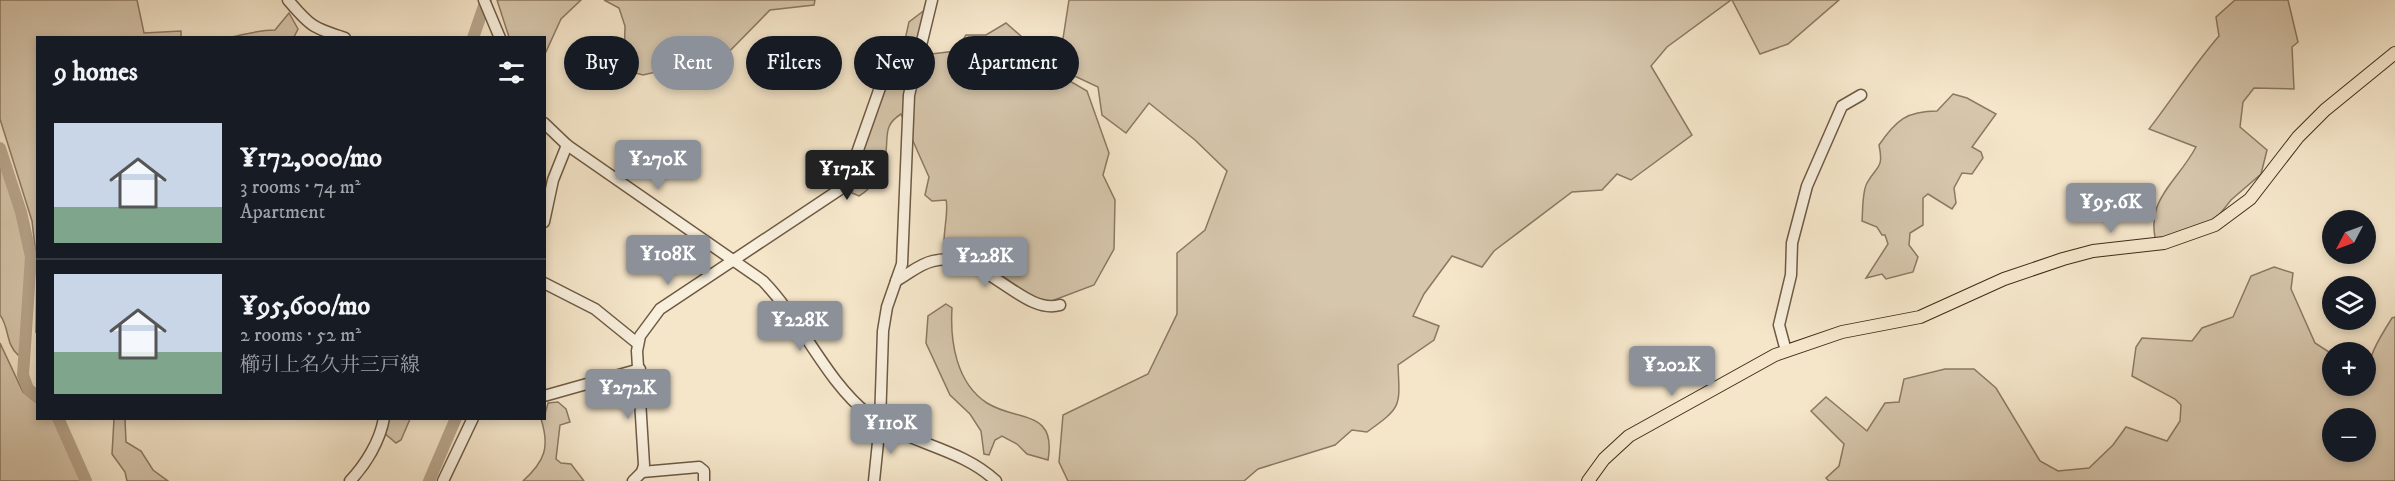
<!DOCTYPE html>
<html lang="en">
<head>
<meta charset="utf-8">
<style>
	:root { --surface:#171b24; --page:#20242c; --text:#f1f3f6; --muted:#9ea1a6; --line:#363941; --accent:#8c9099 }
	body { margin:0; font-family:"IM FELL DW Pica","Noto Serif JP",serif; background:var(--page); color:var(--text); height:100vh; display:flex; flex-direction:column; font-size:22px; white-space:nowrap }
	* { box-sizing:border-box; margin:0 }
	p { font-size:20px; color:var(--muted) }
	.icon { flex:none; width:33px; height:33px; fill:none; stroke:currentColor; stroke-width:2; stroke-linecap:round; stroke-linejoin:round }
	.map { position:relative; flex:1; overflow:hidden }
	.details { position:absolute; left:36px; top:36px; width:510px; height:384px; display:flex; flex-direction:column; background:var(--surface); border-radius:0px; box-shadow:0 3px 9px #0003 }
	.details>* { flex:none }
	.guide { position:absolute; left:564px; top:36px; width:570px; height:54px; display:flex; gap:12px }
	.needle { width:39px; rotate:229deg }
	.buttons { position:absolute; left:2322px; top:210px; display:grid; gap:12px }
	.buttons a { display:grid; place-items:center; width:54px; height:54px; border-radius:50%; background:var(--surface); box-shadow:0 3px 9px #0003; font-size:30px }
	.price { position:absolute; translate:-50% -51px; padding:0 14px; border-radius:6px; background:var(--accent); color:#fff; font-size:20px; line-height:39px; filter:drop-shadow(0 2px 3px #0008) }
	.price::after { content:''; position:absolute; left:50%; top:36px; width:18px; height:14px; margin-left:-9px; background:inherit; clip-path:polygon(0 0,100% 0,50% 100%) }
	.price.on { background:#222; color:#fff }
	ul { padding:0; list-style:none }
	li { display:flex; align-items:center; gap:18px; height:150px; padding:0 18px }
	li+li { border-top:2px solid var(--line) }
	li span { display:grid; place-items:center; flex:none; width:168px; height:120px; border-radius:0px; color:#555 }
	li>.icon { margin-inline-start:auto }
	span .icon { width:72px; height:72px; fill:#fffc; stroke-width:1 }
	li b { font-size:26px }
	h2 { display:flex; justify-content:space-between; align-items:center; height:72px; padding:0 18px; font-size:26px }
	.pill { padding:0 21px; border-radius:27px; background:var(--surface); box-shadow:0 3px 9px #0003; font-size:21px; line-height:54px }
	.pill.on { background:var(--accent); color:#fff }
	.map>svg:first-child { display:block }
</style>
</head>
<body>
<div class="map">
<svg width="2395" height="481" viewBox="0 0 2395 481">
	<rect width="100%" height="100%" fill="#f5e6ca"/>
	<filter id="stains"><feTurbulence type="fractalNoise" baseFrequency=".00333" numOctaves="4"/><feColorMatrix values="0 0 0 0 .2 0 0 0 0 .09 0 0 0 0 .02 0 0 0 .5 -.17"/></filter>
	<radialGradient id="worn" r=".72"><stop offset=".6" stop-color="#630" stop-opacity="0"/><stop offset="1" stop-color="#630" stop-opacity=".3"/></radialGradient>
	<g fill="#d6c6ac" stroke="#8c7862" stroke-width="1.5" fill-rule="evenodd">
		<path d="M0 0H137L144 33 181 31V38H38V331L36 332 37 264 32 221 0 119Z"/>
		<path d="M497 0H581L561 19 545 54 544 38 509 37Z"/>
		<path d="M604 0H815L814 5 770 10 714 67 669 69 643 75 624 70 625 26 619 8Z"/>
		<path d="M1069 0H1731L1667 47 1651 66 1692 135 1631 180 1617 174 1602 190 1572 192 1494 251 1482 267 1452 256 1424 294 1413 316 1439 326 1434 340 1398 365C1400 407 1402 407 1367 432L1352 430 1335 445 1258 469 1244 481H1068L1059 462 1063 415 1148 374 1177 314V253L1205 230 1227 171 1195 140 1149 103 1126 133 1102 115 1098 87 1066 72 1062 45Z"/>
		<path d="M1732 0H1731H1839L1788 44 1760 54Z"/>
		<path d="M2235 0H2288L2298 42 2292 47 2294 89 2254 88 2243 102 2240 127 2267 150 2261 174 2231 200 2212 224 2158 249C2142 200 2175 186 2196 147L2149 129C2173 98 2193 66 2219 36L2216 17Z"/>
		<path d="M926 9 919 42 931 54 956 51 966 35H986L1006 23 1022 37 1026 56 1037 76 1048 80 1063 77 1087 91 1109 153 1103 175 1115 200 1114 249 1094 285 1049 302 1036 299 992 269 991 252 974 239 955 255 944 246C943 234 949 208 946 200L932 201 925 195 929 177 901 114C884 125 888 134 886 152 884 169 873 188 859 196L852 193 855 172 886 87 898 71 909 22Z"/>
		<path d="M289 13 298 29 294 37H232C247 34 259 30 275 30Z"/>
		<path d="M1953 94 1967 98 1996 114 1972 147 1981 152 1983 158 1972 174 1962 173 1954 188 1956 203 1952 209 1928 194 1923 198V225L1910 233 1909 245 1918 257 1913 272 1886 279 1882 274 1866 278 1888 244 1885 235H1882L1877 227 1862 221C1863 210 1862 192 1867 183 1877 165 1884 169 1879 145 1896 120 1907 111 1937 111Z"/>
		<path d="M0 163 16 209 27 259 21 353 18 355C5 343 10 329 0 315Z"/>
		<path d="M2274 267 2293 273 2291 289 2315 343 2332 354V386H2366C2366 359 2378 340 2392 318L2395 317V481H1829L1826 478 1839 466 1844 444 1811 411 1826 397 1867 431 1885 403 1899 402 1904 379 1945 369H1974L1996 388 2040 461 2058 471 2089 468 2113 445 2126 427 2167 441 2180 421 2181 405 2175 399 2132 376 2136 347 2142 338 2192 341 2202 328 2233 317 2251 276ZM2332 418H2366V452H2332Z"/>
		<path d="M946 304 952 308C950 341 956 383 987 403 1017 422 1057 409 1048 460L1027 454 1017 444 1002 436 995 440 989 455 984 454 981 431 970 414 950 395 926 343 928 316Z"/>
		<path d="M0 343 23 392 37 403 38 418 53 419 56 423 82 481H0Z"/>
		<path d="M558 402 566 409 570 422 560 425 556 459 561 463 571 464 584 481H523C545 461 550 447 541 419L544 418 548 403Z"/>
		<path d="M114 419H125L126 442 141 451 153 470 168 481H127L125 472 112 454Z"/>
		<path d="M389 419H410L401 440 396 443 383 432Z"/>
	</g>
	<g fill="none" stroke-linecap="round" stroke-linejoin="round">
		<g stroke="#b8a68d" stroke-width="12">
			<path d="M473 38 486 0"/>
			<path d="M0 148 21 212 31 257 23 375 28 389 38 397"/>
			<path d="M58 418 86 481"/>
			<path d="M429 481 456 418"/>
		</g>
		<defs>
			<g id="minor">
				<path d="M288 0C310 26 313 28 345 38"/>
				<path d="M484 0 500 38"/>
				<path d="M544 123 567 145 763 281C802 321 825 380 868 414 907 444 960 447 996 481"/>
				<path d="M544 222 553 180 567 145"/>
				<path d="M896 281C909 274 919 264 933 261 984 249 1022 316 1060 305"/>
				<path d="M544 283 595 309 637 343"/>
				<path d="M1786 351 1779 325 1791 275 1792 243 1807 186 1842 106 1861 95"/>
				<path d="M544 396 640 369"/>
				<path d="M642 472 699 467 704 471V481"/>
				<path d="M350 481C366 464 380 441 384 418"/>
				<path d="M443 481 473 418"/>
				<path d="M633 481 642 472 644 465 637 351 640 336 660 309 842 188 847 181 882 82"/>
				<path d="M874 481 880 423 883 331 887 307 902 264 909 95 932 0"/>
			</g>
			<path id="major" d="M1588 481 1604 459 1629 436 1775 355 1842 332 1920 317 2004 279 2063 259 2093 251 2164 243 2215 225 2250 199 2298 137 2325 110 2395 53"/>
		</defs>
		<use href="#minor" stroke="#6e5a44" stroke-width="13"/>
		<use href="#major" stroke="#412b18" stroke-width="14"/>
		<use href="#minor" stroke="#f8efdd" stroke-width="10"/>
		<use href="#major" stroke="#f5e6ca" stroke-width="12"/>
	</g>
	<rect width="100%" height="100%" filter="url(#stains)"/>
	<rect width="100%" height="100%" fill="url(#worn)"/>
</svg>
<div class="buttons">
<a><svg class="needle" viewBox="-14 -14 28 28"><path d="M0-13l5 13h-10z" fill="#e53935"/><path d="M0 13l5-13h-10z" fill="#9ea1a6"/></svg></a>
<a><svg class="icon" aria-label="layers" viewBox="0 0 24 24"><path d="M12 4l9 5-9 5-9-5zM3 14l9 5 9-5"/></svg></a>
<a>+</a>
<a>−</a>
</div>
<b class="price" style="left:658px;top:191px">¥270K</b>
<b class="price on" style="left:847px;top:201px">¥172K</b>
<b class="price" style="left:2111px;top:234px">¥95.6K</b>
<b class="price" style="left:668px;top:286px">¥108K</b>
<b class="price" style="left:985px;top:288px">¥228K</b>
<b class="price" style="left:800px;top:352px">¥228K</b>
<b class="price" style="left:1672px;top:397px">¥202K</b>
<b class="price" style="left:628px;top:420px">¥272K</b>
<b class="price" style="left:891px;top:455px">¥110K</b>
<div class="guide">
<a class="pill">Buy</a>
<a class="pill on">Rent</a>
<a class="pill">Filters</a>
<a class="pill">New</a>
<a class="pill">Apartment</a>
</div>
<section class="details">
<h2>9 homes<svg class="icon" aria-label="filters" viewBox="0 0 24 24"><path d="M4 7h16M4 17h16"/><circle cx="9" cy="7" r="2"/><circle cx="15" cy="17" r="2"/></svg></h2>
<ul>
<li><span style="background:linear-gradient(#c9d6e8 70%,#7fa58c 0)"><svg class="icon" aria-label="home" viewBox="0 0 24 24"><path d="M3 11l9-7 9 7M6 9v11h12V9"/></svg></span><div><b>¥172,000/mo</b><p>3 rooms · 74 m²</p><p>Apartment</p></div></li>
<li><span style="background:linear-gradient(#c9d6e8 65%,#7fa58c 0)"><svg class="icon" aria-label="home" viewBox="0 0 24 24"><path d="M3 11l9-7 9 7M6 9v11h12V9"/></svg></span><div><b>¥95,600/mo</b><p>2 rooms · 52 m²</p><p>櫛引上名久井三戸線</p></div></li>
</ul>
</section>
</div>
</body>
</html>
